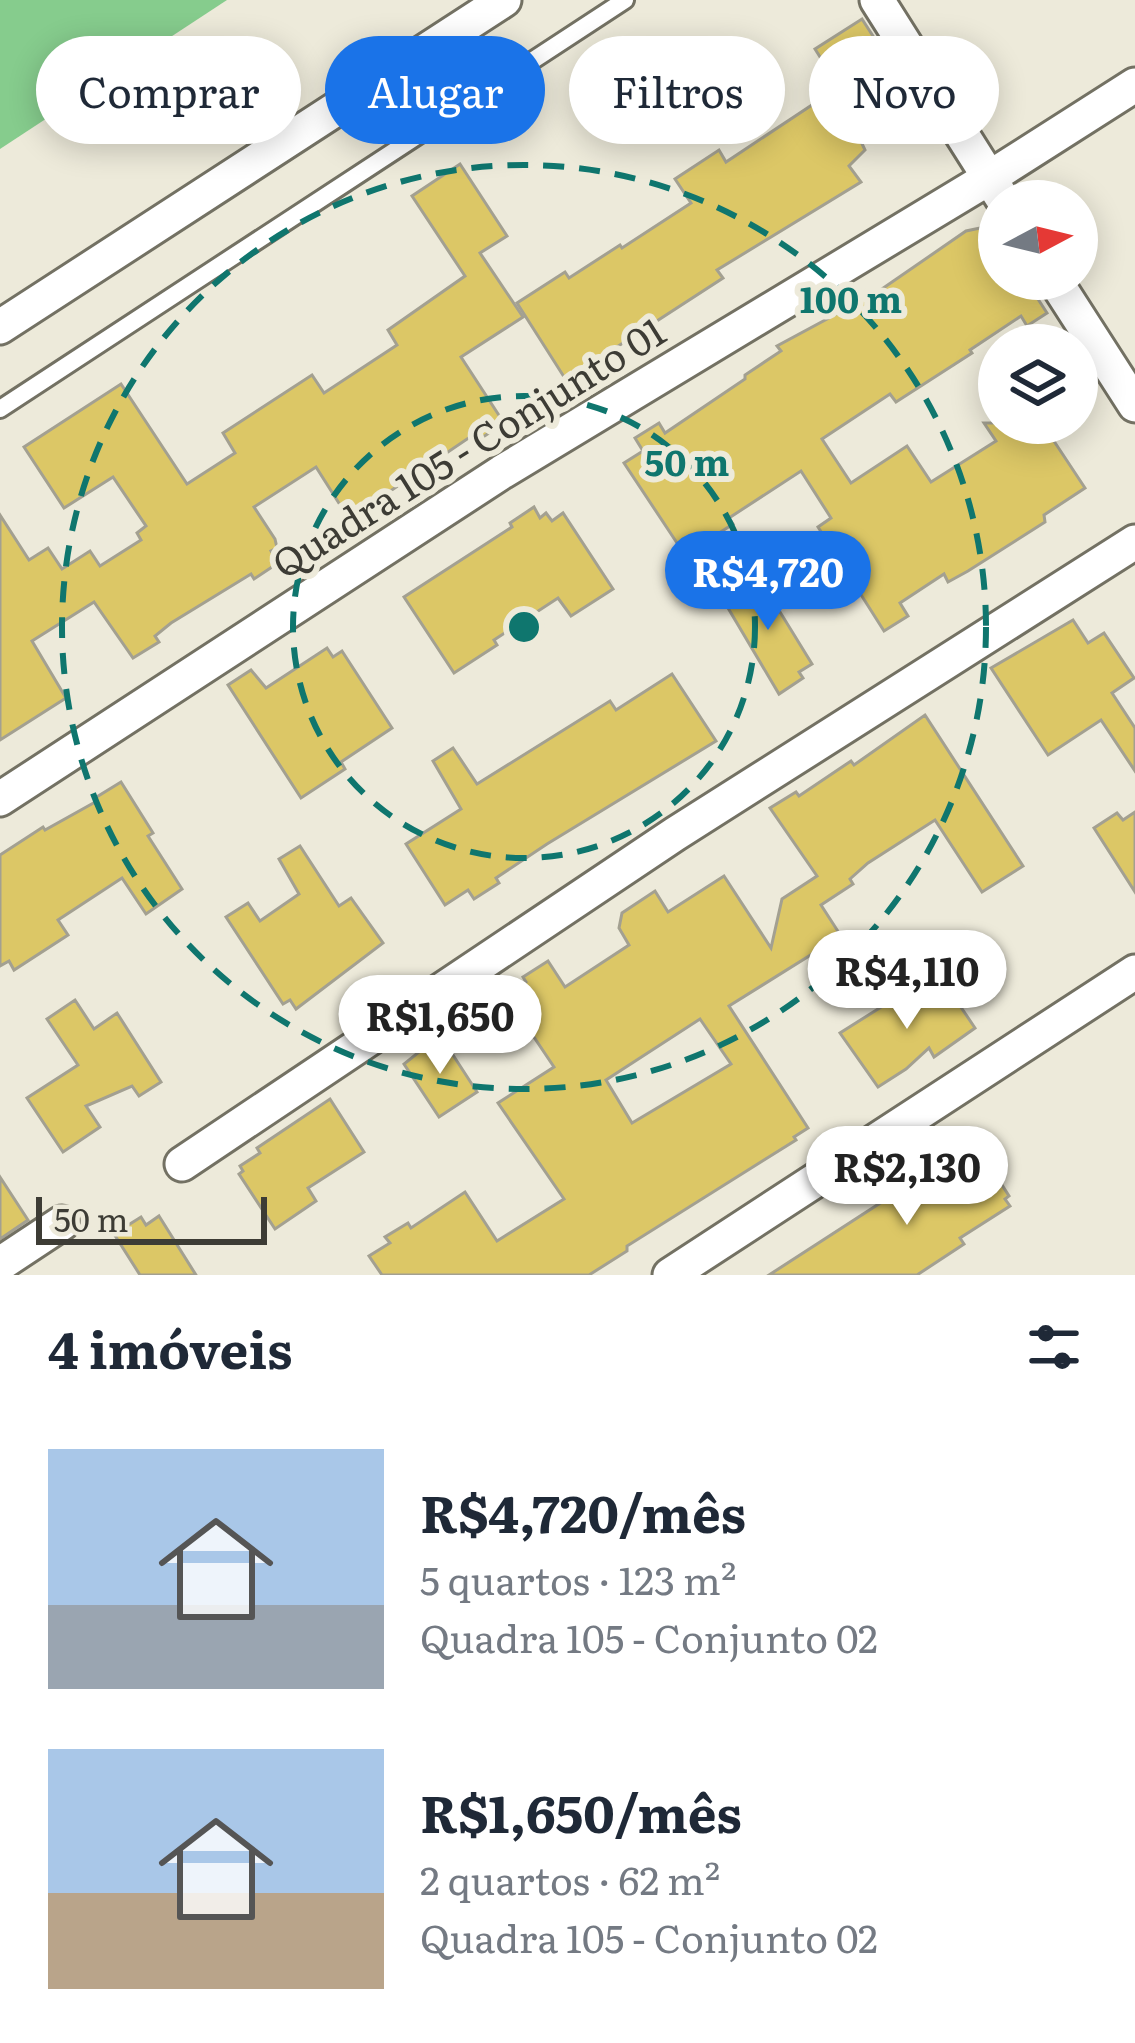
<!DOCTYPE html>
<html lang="pt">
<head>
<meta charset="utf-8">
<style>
	:root { --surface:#fff; --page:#f2f2f3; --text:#1f2937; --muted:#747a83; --accent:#1a73e8 }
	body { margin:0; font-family:Literata,serif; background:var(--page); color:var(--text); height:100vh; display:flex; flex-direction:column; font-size:45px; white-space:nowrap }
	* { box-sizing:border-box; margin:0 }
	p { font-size:39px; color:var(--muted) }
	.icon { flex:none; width:66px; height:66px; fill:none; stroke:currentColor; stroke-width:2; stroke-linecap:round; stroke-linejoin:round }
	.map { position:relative; height:1275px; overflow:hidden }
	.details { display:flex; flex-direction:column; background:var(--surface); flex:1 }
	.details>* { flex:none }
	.hud { position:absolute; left:36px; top:36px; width:1065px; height:108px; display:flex; gap:24px }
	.needle { width:78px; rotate:83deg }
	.fabs { position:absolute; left:978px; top:180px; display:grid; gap:24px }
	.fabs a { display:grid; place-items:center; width:120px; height:120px; border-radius:50%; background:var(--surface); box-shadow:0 6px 30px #0003; font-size:60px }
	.scale { position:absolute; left:36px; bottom:30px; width:231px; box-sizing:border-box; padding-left:12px; border:6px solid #3d3c35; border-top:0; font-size:33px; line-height:42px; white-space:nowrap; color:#3d3c35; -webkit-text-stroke:9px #edeada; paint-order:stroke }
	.price { position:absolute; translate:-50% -102px; padding:0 27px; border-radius:42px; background:#fff; color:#222; font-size:39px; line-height:78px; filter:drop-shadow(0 3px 6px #0008) }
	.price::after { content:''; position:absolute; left:50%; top:72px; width:36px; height:27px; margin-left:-18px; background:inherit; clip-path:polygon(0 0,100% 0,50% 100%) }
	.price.on { background:var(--accent); color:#fff }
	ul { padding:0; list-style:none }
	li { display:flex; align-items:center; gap:36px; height:300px; padding:0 48px }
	li span { display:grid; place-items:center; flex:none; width:336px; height:240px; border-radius:0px; color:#555 }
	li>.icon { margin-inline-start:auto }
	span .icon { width:144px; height:144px; fill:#fffc; stroke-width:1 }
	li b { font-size:51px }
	h2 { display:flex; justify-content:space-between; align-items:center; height:144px; padding:0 48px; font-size:51px }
	.tag { padding:0 42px; border-radius:54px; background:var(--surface); box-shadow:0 6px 30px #0003; font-size:42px; line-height:108px }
	.tag.on { background:var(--accent); color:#fff }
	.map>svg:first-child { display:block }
</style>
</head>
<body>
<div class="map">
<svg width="1135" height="1275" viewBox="0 0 1135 1275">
	<rect width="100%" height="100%" fill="#edeada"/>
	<path fill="#86cc8d" d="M0 0H227L0 149Z"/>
	<g fill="#dcc766" stroke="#a3a091" stroke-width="3" fill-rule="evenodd">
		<path d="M862 19 904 84 883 98 891 111 857 133 865 150 849 166 861 182 717 270 723 278 566 380 517 303 565 272 569 278 620 245 622 248 691 203 675 179 719 150 726 162 839 87 815 49Z"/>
		<path d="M460 164 507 236 480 253 523 317 461 357 504 423 474 443 470 437 349 519 316 467 254 507 275 539 277 548 271 551 278 563 254 579 251 574 171 623 155 636 159 642 133 658 94 602 32 641 66 698 0 740V515L29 560 48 548 62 569 90 551 100 566 141 540 137 533 146 526 113 477 64 508 24 447 121 384 187 484 235 453 223 433 312 375 324 393 397 345 388 330 465 276 412 196Z"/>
		<path d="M999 224V279H1025L1047 313 1027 326 1021 316 970 350 972 353 896 402 890 394 822 439 851 483 907 446 931 482 996 441 984 423H1014L1022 436 1042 423 1085 488 1044 515 1045 522 968 571 948 582 944 574 900 603 908 616 884 631 818 527 831 518 801 471 729 518 733 524 685 555 624 463 643 451 635 438 659 423 665 433 745 379V375L781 351 777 346 879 291 966 231Z"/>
		<path d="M534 507 540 518 546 513 552 521 563 513 613 589 571 616 558 598 494 640 497 645 454 673 404 597 512 527 510 523Z"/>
		<path d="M756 573 812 664 799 672 803 678 779 694 728 608 730 606 727 599 737 592 734 586Z"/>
		<path d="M1073 620 1088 643 1104 633 1134 678 1112 693 1135 728V771L1101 720 1048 755 991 668Z"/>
		<path d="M327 648 333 657 342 651 392 728 341 762 345 769 301 798 228 685 251 670 266 688Z"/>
		<path d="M672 674 716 741 547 844 496 878 499 883 474 899 468 890 445 905 406 844 461 809 433 761 453 748 477 784 610 701 616 710Z"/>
		<path d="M925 715 1023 866 982 892 935 820 868 863 850 879 853 884 821 905 841 936 729 1006 808 1128 794 1137 796 1140 627 1246V1251L589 1275H382L369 1256 390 1243 385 1237 408 1223 411 1228 465 1192 497 1241 564 1199 498 1103 554 1067 507 997 526 982 523 977 548 961 565 987 629 945 619 928 622 913 655 891 668 912 724 876 771 948 782 899 817 876 770 808 796 792 799 796 851 761 854 765ZM700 1019 731 1064 632 1123 606 1080Z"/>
		<path d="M121 782 153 833 148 836 182 889 146 914 122 878 58 920 68 935 14 970 9 961 0 966V855L43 827 45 830 97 801 95 798Z"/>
		<path d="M1135 812V892L1094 828 1117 813 1123 820Z"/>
		<path d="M300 846 339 906 351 898 383 943 296 1009 290 1000 283 1004 226 917 248 903 260 921 299 894 279 859Z"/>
		<path d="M916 985 952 994 975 1028 934 1057 929 1048 906 1069 878 1087 840 1033Z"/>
		<path d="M75 1000 94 1029 117 1013 161 1082 139 1096 132 1086 86 1106 100 1127 63 1152 27 1098 78 1065 47 1019Z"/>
		<path d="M440 1035 477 1092 439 1117 404 1064Z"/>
		<path d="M330 1099 364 1152 308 1188 316 1201 275 1229 239 1174 243 1171 240 1166 260 1153 257 1148Z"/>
		<path d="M988 1163 1009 1196 1005 1199 1010 1206 960 1238 964 1244 917 1275H769L891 1196 888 1192 918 1173 927 1188 951 1172 955 1179 971 1168 975 1174Z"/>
		<path d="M0 1177 28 1220 0 1239Z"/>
		<path d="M159 1216 196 1275H140L114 1234 141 1217 146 1225Z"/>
	</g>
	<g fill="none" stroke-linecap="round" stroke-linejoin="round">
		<defs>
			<path id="service" d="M0 409 625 0"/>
			<g id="minor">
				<path d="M877 0 1004 201"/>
				<path d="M1054 279 1135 405"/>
				<path d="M0 327 504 0"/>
				<path d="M0 799 502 472 989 178 1135 85"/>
				<path d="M182 1164 675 834 1135 542"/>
				<path d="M0 1264 62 1223"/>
				<path d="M670 1275 1135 972"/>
			</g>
		</defs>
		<use href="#service" stroke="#737163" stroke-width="22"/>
		<use href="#minor" stroke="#737163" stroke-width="39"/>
		<use href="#service" stroke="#fff" stroke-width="16"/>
		<use href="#minor" stroke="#fff" stroke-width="33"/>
	</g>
	<g fill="none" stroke="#0f766e" stroke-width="6" stroke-dasharray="21 15">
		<circle cx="524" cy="627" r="231"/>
		<circle cx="524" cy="627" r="462"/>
	</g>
	<g text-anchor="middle" stroke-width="12" stroke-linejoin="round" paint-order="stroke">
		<g font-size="39" fill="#3d3c35" stroke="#edeada">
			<text transform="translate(469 448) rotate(-32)" y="14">Quadra 105 - Conjunto 01</text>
		</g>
	</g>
	<circle cx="524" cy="627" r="18" fill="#0f766e" stroke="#edeada" stroke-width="6"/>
	<g font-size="36" text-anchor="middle" font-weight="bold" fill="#0f766e" stroke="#edeada" stroke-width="12" stroke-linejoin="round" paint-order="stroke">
		<text x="851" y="313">100 m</text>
		<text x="687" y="476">50 m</text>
	</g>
</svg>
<div class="fabs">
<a><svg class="needle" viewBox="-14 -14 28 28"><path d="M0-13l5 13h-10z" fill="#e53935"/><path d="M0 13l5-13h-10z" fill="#747a83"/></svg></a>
<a><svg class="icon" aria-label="layers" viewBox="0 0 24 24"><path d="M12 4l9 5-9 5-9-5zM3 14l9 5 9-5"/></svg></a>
</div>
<div class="scale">50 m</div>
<b class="price on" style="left:768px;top:633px">R$4,720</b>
<b class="price" style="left:907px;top:1032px">R$4,110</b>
<b class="price" style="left:440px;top:1077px">R$1,650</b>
<b class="price" style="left:907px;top:1228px">R$2,130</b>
<div class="hud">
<a class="tag">Comprar</a>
<a class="tag on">Alugar</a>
<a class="tag">Filtros</a>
<a class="tag">Novo</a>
</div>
</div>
<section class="details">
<h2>4 imóveis<svg class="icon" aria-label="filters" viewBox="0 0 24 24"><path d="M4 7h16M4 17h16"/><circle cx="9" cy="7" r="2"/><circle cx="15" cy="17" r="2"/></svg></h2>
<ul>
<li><span style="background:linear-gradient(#a9c7e8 65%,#9aa5b1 0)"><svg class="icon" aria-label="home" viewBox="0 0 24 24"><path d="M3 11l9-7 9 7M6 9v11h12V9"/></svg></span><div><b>R$4,720/mês</b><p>5 quartos · 123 m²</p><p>Quadra 105 - Conjunto 02</p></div></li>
<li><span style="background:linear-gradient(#a9c7e8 60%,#b9a48a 0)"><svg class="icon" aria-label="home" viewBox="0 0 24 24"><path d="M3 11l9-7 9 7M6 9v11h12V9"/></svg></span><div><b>R$1,650/mês</b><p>2 quartos · 62 m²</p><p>Quadra 105 - Conjunto 02</p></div></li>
</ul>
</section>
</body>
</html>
